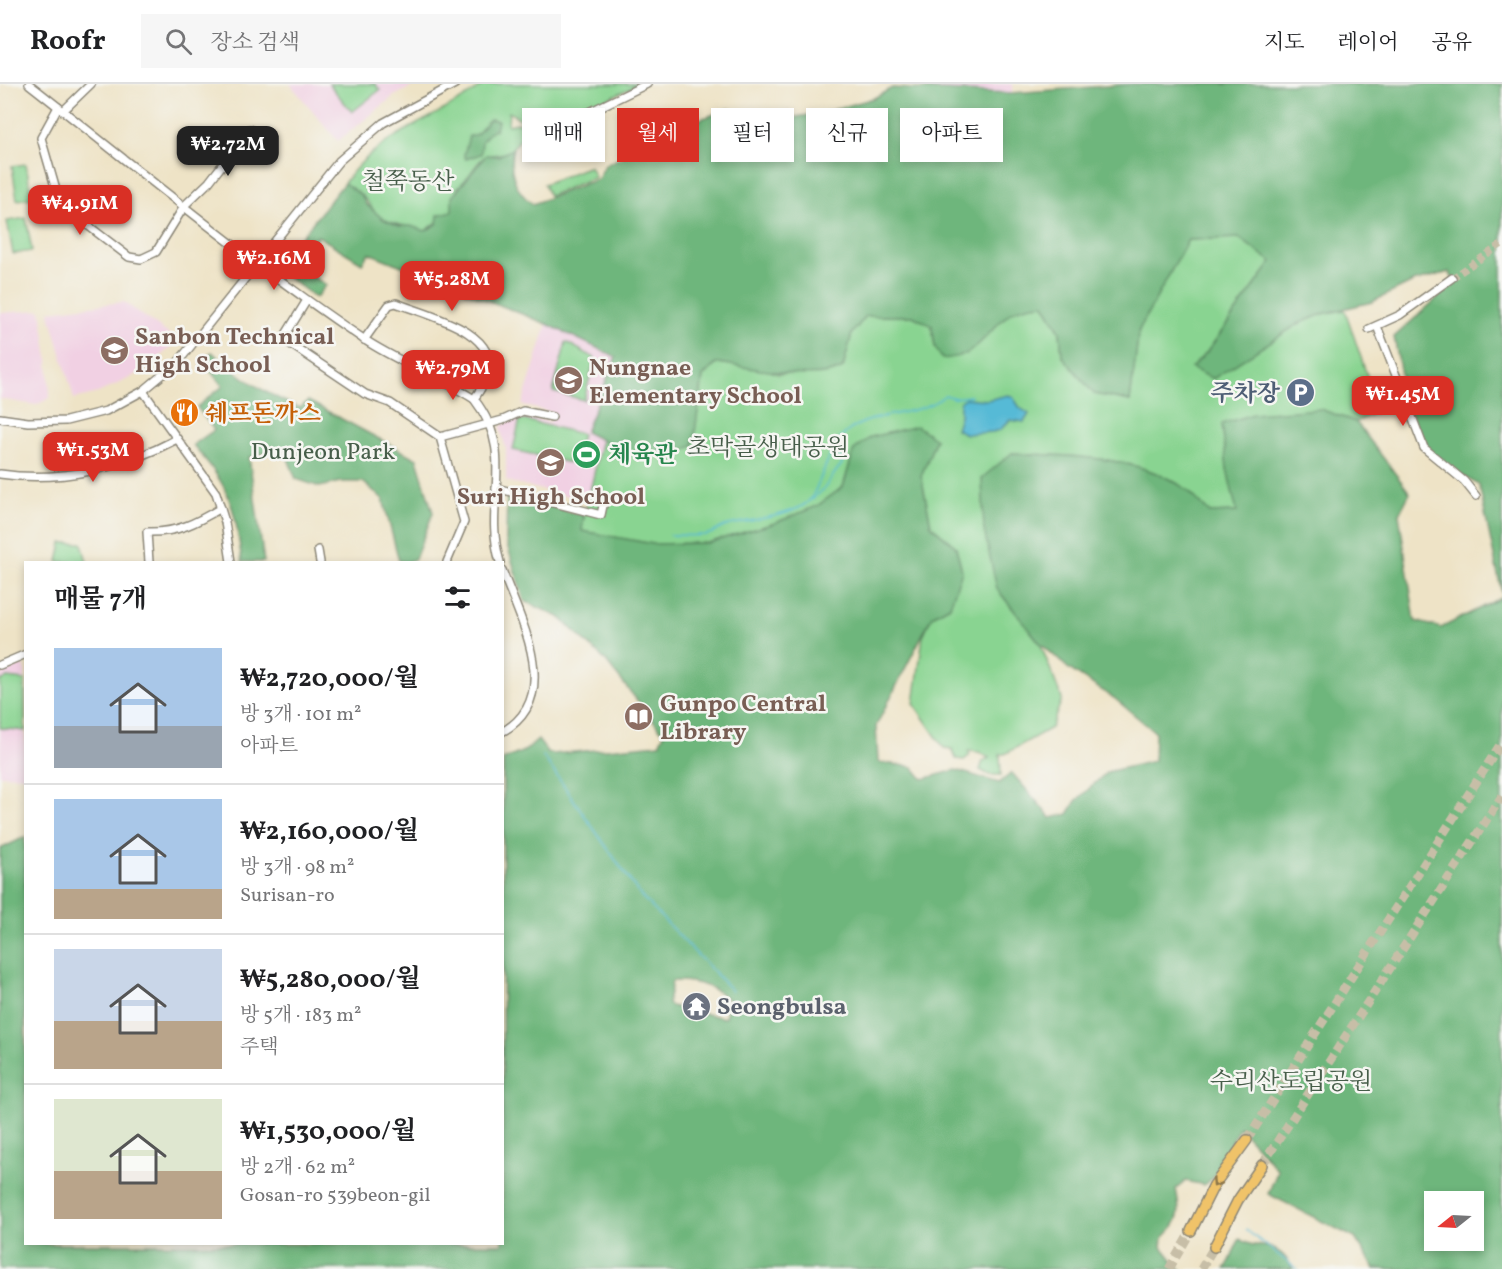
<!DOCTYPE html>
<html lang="ko">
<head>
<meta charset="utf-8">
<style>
	:root { --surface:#fff; --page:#f6f6f6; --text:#202124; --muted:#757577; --line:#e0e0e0; --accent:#d93025 }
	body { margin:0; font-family:Vollkorn,"Noto Serif KR",serif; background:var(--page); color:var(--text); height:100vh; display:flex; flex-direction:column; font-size:22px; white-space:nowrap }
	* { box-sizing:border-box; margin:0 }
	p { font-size:20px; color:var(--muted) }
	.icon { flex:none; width:33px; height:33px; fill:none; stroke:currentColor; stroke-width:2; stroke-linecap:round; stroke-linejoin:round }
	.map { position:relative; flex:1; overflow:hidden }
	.sheet { position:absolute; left:24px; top:477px; width:480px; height:684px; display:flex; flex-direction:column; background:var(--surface); border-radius:0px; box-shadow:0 3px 9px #0003 }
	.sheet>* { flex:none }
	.banner { position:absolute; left:522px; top:24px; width:570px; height:54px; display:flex; gap:12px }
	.needle { width:39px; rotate:252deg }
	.fabs { position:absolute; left:1424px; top:1107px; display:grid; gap:12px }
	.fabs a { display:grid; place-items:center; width:60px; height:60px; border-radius:0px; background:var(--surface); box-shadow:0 3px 9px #0003; font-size:30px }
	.price { position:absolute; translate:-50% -51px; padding:0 14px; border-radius:12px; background:var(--accent); color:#fff; font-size:20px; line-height:39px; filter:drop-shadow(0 2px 3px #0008) }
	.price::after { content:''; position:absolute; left:50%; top:36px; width:18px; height:14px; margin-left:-9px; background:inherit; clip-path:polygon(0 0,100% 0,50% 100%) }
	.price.on { background:#222; color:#fff }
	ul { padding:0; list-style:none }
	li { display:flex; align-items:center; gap:18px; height:150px; padding:0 30px }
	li+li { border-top:2px solid var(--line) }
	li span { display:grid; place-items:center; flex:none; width:168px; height:120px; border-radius:0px; color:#555 }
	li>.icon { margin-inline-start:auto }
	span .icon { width:72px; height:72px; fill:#fffc; stroke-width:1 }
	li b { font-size:26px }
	h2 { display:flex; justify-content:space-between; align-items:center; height:72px; padding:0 30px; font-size:26px }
	.tag { padding:0 21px; border-radius:0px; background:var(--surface); box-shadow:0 3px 9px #0003; font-size:21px; line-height:54px }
	.tag.on { background:var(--accent); color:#fff }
	header { display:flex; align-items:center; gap:36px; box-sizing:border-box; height:84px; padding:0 30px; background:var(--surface); border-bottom:2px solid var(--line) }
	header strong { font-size:28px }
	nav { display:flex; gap:33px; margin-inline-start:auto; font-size:21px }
	.search { width:420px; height:54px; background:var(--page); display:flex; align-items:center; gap:15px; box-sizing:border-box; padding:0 21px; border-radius:0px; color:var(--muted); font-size:22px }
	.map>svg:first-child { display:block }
</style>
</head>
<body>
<header>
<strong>Roofr</strong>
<div class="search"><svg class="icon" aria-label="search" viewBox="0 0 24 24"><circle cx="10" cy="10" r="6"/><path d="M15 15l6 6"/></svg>장소 검색</div>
<nav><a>지도</a><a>레이어</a><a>공유</a></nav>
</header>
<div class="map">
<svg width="1502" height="1185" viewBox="0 0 1502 1185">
	<rect width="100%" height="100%" fill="#f6f6f2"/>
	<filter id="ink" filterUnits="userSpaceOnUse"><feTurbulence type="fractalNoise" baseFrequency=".0167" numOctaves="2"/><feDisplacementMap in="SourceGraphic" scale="12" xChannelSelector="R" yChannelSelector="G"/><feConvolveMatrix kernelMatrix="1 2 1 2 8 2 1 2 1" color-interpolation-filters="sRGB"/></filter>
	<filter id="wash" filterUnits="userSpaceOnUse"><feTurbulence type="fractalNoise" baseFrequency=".008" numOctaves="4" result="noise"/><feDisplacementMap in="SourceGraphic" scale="24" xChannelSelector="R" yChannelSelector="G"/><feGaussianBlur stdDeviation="1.35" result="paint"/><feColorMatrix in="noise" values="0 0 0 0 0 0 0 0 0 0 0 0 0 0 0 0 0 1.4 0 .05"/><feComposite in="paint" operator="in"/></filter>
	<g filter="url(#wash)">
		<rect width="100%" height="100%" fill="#eee3c6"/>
		<g fill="#f1d0e3">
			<path d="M290 0H417L394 12 338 57Z"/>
			<path d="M930 0H1012V9L930 5Z"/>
			<path d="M124 218 177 256 158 275 130 294 98 309 74 315 49 227Z"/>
			<path d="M41 226 48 275 50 314 36 321 0 315V229Z"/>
			<path d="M547 240 616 273 585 347 602 355 587 417 506 397V365L500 344 503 340 522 331 550 338 553 329 522 321Z"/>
			<path d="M20 582H25V692L0 691V591Z"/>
		</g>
		<g fill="#89d491" stroke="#5a805e" stroke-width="1.5">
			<path d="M329 0H375L380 6 352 28Z"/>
			<path d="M484 0H639L571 32 520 35 509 28 508 41 523 38 524 53C517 57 515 64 507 68 499 72 490 69 483 74 474 81 470 94 458 103L452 127 425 147C411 141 397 143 383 135 373 129 369 117 360 110 355 106 349 103 344 99 383 45 437 37 484 0Z"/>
			<path d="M26 80 32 114 17 116 12 82Z"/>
			<path d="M590 82 595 93 549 112 544 100Z"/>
			<path d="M26 134 32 167 13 170 7 137Z"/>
			<path d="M1239 154 1272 178 1207 268 1192 285 1322 230 1345 226 1379 327 1356 338 1345 334 1227 385 1238 428 1210 429C1201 421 1193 410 1183 403 1133 370 1069 373 1012 369L997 505 1040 559 1062 615 1051 644 1005 670H1000L1001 691H989L980 686 983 677 989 674 979 668 968 667 970 671 964 676 956 675 952 665 944 664 914 620 923 552 932 532 950 522 956 463 931 441 921 392 936 355 854 366 843 403 817 422 775 439 708 459 653 460 581 447 602 355 627 369 674 370 699 324 703 292 718 279 765 285 778 290 843 284 852 249 866 232H913L932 242 935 263 967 270 1010 228 1024 220H1044L1060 247 1062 272 1130 317 1139 246 1188 156Z"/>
			<path d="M566 258 595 274 584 316 553 308Z"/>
			<path d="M520 335 582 350 575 380 513 366Z"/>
			<path d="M62 459H82L87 478H58Z"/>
			<path d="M7 594 25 596V647L0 644V597Z"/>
		</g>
		<g fill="#6eb67b" stroke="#4c7053" stroke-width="1.5" fill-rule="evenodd">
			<path d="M1134 0H1502V510L1479 401C1469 395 1456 390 1447 383 1407 355 1403 297 1394 253L1455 198 1449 188 1413 198 1372 218 1322 230 1298 240 1213 295 1191 284 1207 268 1272 178 1239 154 1188 156 1139 246 1130 317 1094 310 1062 272 1060 247 1044 220C1000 221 1000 246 969 268 962 273 950 274 942 275L935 263 932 242 913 232H866L852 249 843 284C815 300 751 283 717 279L703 292 693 362 674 370 627 369 585 348 616 273 547 240 369 169 362 179 318 152 295 181 326 201 316 214 283 189 280 180 344 99 362 112 366 120 383 135 399 142H411L425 147 437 140 438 131 452 127V113L486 71 498 72 513 65C508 86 515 108 533 120L598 95 605 81 637 66 667 47 729 25 777 36 823 29 874 14 892 4 1012 9Z"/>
			<path d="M491 35 498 37 496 46H492L482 57 481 70 466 75 464 71 469 52C482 52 482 39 491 35Z"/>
			<path d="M212 268C240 293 265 310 300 324L308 317 417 375 433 429 415 475 407 478 399 477 383 415 363 398H340L320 403 296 395 284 364 249 373 264 478H242C234 421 232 405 193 361L214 346 197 323 223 302 202 277Z"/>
			<path d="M1320 325 1356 338 1410 409 1399 430 1415 537 1441 544 1502 513V1185H1375L1355 1154 1268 1110 1278 1086 1239 1043 1213 1094 1204 1101 1186 1097 1176 1105C1181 1129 1181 1137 1163 1154L1162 1163 1180 1185H0V765L25 753 26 1160H502L503 676 526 666 538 656 548 669 553 670 659 660 664 650 605 576 559 533 524 517 506 457 507 412 584 431 582 447 653 460 708 459 775 439 817 422 843 403 854 366 871 353 917 342 936 355 921 392 931 441 956 463 962 487 950 522 932 532 876 642 878 678 913 683 923 695 956 686 999 699 1012 689 1051 734 1068 730 1076 717 1107 688 1154 677 1155 648 1114 614 1069 585 1040 559 997 505 984 446 982 394 1012 369C1069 373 1133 370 1183 403 1193 410 1201 421 1210 429L1237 428 1227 385 1222 340 1253 330ZM672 897C694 896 713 901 729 916L725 934 671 922 668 920ZM1434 1118H1473V1156H1434Z"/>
			<path d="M1240 1155C1255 1168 1276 1152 1293 1185H1225C1234 1173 1233 1165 1240 1155Z"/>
		</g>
		<path fill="#57bad6" stroke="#417280" stroke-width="1.5" d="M1008 311 1013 313 1020 324 1029 330 1024 338 1010 336 1000 346 992 348 966 350 956 345 960 332V318L965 314 987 316Z"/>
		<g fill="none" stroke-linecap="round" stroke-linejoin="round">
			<g stroke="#57bad6" stroke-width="1.5">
				<path d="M812 415C830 402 829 394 842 380L838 364"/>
				<path d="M669 451C681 451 694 452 705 451 713 450 719 444 726 442 746 436 801 432 812 413 823 393 829 363 847 348 876 325 917 335 945 311L954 314 971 312"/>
				<path d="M543 672 640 811 732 907"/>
				<path d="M1246 1146 1297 1185"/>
			</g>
		</g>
	</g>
	<g filter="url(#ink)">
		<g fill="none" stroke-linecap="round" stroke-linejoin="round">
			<path stroke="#c7bea7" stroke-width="7" stroke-dasharray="7 3.5" stroke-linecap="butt" d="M1452 194 1502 160"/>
			<g stroke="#c7bea7" stroke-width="9" stroke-dasharray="9 4.5" stroke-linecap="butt">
				<path d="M1247 1056 1502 658"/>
				<path d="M1262 1081 1502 712"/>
				<path d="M1169 1185 1191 1147"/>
				<path d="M1201 1185 1214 1163"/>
			</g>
			<defs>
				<g id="minor">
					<path d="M29 0C139 86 246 176 362 254 397 278 438 292 474 315 518 371 482 418 500 478"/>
					<path d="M58 23 41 54 60 120 129 173 141 175 156 168 185 121 209 98 250 45"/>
					<path d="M63 27 91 0"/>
					<path d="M531 41 571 37 647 0"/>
					<path d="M307 216 283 255 365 310 390 319 440 353 464 438 447 478"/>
					<path d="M1377 242 1424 364 1464 397 1476 412"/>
					<path d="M1369 245 1400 231 1452 194"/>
					<path d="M364 256 389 221 396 219C426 231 500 247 488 290 485 299 479 308 474 315"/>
					<path d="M143 307 216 409 225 438 231 478"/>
					<path d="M0 334 28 338 66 337 106 327 143 307 179 277 339 77 383 39 455 0"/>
					<path d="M440 353 503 336 523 327 552 333"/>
					<path d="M0 390C61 399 123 384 177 355"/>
					<path d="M496 404 601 431 604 417"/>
					<path d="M318 466 320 478"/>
					<path d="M149 478 147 448C177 449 196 439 221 424"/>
					<path d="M502 486C519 534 565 613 502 648"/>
					<path d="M0 581 26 570"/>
				</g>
				<g id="highway">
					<path d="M1191 1147 1214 1101 1247 1056"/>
					<path d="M1214 1163 1238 1116 1262 1081"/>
				</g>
			</defs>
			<use href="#minor" stroke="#8c8778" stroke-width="10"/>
			<use href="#highway" stroke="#8c8778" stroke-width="12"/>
			<use href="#minor" stroke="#fff" stroke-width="7"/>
			<use href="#highway" stroke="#f0c369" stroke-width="9"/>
		</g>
		<defs><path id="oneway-chevron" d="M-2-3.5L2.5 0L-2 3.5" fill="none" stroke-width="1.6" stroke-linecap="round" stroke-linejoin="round" transform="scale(1.5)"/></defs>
		<use stroke="#8e774a" href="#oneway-chevron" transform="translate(1216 1099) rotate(123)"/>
	</g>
	<defs>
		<symbol id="school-disc" viewBox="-11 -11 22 22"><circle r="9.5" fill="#8d6e63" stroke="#f6f6f2"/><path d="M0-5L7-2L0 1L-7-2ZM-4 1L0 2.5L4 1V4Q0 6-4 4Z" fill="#fff"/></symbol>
		<symbol id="parking-disc" viewBox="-11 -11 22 22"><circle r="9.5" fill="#5c6f8a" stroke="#f6f6f2"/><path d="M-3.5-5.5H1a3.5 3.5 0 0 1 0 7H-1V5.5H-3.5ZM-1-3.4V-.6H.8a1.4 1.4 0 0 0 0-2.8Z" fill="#fff"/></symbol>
		<symbol id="restaurant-disc" viewBox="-11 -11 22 22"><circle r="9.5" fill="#e8710a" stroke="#f6f6f2"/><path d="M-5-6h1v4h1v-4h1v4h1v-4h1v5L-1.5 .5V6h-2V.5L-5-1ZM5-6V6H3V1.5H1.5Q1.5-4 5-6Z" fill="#fff"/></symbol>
		<symbol id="stadium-disc" viewBox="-11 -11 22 22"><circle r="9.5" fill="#2e9e5b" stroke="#f6f6f2"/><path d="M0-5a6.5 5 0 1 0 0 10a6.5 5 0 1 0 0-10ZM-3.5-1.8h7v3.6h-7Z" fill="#fff"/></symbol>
		<symbol id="library-disc" viewBox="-11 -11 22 22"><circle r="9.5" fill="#8d6e63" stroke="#f6f6f2"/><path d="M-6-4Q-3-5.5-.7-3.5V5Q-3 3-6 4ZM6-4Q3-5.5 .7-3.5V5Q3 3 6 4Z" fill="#fff"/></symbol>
		<symbol id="temple-disc" viewBox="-11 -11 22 22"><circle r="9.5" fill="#6b7280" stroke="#f6f6f2"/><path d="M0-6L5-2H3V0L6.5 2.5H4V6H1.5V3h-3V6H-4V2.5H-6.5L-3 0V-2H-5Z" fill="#fff"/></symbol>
	</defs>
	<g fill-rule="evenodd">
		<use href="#school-disc" x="98" y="250" width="33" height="33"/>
		<use href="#school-disc" x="552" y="280" width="33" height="33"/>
		<use href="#parking-disc" x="1284" y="292" width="33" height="33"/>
		<use href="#restaurant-disc" x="168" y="312" width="33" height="33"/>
		<use href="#stadium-disc" x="570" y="354" width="33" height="33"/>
		<use href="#school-disc" x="534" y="362" width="33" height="33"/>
		<use href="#library-disc" x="622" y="616" width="33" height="33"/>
		<use href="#temple-disc" x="680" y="906" width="33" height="33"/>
	</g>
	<g text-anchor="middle" stroke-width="5" stroke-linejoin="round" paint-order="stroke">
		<g font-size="24" fill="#475e4a" stroke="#f6f6f2">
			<text x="408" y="105">철쭉동산</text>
			<text x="768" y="371">초막골생태공원</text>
			<text x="323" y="375">Dunjeon Park</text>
			<text x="1291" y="1005">수리산도립공원</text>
		</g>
		<g font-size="24" font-weight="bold" fill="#785e54" stroke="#f6f6f2" text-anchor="start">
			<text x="135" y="260">Sanbon Technical<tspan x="135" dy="28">High School</tspan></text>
			<text x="589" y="291">Nungnae<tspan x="589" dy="28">Elementary School</tspan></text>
			<text x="551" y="420" text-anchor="middle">Suri High School</text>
			<text x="660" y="627">Gunpo Central<tspan x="660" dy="28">Library</tspan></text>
		</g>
		<g font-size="24" font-weight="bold" fill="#4e5e75" stroke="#f6f6f2" text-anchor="end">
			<text x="1280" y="317">주차장</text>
		</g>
		<g font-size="24" font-weight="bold" fill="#c56008" stroke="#f6f6f2" text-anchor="start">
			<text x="205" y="337">쉐프돈까스</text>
		</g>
		<g font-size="24" font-weight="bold" fill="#27864d" stroke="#f6f6f2" text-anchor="start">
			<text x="608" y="378">체육관</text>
		</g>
		<g font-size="24" font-weight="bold" fill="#5b616d" stroke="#f6f6f2" text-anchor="start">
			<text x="717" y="930">Seongbulsa</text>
		</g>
	</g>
</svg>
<div class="fabs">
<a><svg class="needle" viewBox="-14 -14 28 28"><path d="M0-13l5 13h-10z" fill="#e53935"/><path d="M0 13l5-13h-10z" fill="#757577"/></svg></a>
</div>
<b class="price on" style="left:228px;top:93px">₩2.72M</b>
<b class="price" style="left:80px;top:152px">₩4.91M</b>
<b class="price" style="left:274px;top:207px">₩2.16M</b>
<b class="price" style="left:452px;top:228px">₩5.28M</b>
<b class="price" style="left:453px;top:317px">₩2.79M</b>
<b class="price" style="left:1403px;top:343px">₩1.45M</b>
<b class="price" style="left:93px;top:399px">₩1.53M</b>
<div class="banner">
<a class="tag">매매</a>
<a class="tag on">월세</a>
<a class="tag">필터</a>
<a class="tag">신규</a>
<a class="tag">아파트</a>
</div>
<section class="sheet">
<h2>매물 7개<svg class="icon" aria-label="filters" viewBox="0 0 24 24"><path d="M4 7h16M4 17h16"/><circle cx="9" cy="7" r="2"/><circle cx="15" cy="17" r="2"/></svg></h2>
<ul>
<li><span style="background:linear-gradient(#a9c7e8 65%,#9aa5b1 0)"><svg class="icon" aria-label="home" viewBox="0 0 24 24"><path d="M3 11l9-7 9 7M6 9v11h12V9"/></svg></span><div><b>₩2,720,000/월</b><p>방 3개 · 101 m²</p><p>아파트</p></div></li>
<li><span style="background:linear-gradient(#a9c7e8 75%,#b9a48a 0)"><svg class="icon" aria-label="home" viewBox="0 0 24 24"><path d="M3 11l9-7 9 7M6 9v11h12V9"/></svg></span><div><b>₩2,160,000/월</b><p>방 3개 · 98 m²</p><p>Surisan-ro</p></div></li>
<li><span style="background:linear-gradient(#c9d6e8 60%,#b9a48a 0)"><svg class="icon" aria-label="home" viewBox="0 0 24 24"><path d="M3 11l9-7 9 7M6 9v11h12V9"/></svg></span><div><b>₩5,280,000/월</b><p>방 5개 · 183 m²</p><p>주택</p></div></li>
<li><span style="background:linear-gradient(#dfe7d0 60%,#b9a48a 0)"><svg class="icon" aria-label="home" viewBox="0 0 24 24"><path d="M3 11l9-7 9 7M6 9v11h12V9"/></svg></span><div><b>₩1,530,000/월</b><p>방 2개 · 62 m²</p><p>Gosan-ro 539beon-gil</p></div></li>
</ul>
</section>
</div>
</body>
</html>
